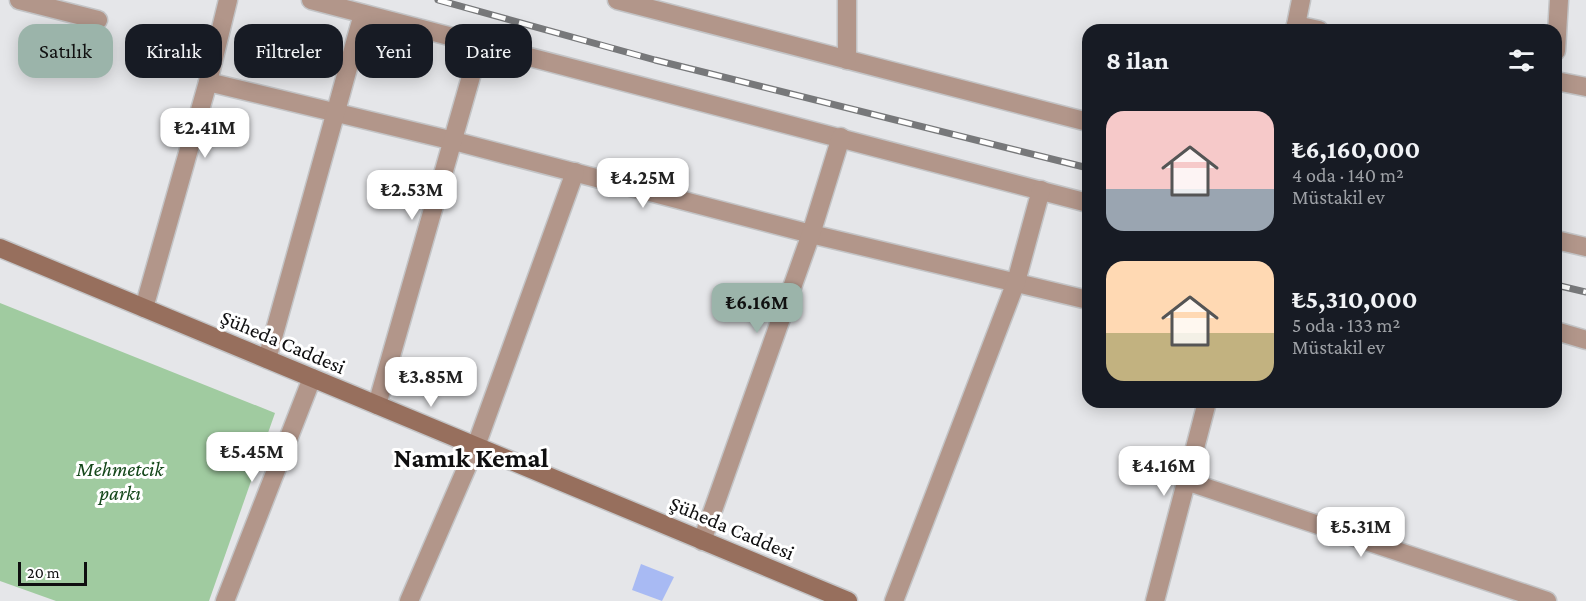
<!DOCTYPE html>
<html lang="tr">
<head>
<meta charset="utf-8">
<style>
	:root { --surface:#171b24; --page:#20242c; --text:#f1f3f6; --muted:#9ea1a6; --accent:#9bb4aa }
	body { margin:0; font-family:"Crimson Pro",serif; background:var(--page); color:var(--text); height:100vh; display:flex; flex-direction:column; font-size:22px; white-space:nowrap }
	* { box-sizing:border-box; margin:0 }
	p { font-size:20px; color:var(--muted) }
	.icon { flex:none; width:33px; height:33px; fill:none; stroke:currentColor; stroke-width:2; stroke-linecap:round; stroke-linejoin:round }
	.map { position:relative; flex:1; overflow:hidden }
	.sheet { position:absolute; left:1082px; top:24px; width:480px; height:384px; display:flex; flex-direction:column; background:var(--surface); border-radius:18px; box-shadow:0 3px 15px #0003 }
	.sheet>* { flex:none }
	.guide { position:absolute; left:18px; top:24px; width:570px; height:54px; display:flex; gap:12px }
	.scale { position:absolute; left:18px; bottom:15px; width:69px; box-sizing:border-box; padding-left:6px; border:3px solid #0f0f10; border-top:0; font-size:16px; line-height:21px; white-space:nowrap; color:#0f0f10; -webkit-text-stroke:4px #fff; paint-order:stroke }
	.price { position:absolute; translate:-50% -51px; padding:0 14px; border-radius:12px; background:#fff; color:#222; font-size:20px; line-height:39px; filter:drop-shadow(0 2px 3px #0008) }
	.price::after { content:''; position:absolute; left:50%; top:36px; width:18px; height:14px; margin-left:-9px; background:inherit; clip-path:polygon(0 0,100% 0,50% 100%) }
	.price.current { background:var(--accent); color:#111 }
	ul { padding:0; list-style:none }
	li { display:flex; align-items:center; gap:18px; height:150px; padding:0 24px }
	li span { display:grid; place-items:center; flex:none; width:168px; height:120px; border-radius:18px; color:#555 }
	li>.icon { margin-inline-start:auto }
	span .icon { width:72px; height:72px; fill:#fffc; stroke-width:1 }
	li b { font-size:26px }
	h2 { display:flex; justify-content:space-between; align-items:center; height:72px; padding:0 24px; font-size:26px }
	.chip { padding:0 21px; border-radius:18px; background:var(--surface); box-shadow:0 3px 15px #0003; font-size:21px; line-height:54px }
	.chip.current { background:var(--accent); color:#111 }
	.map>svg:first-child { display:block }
</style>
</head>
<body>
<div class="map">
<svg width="1586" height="601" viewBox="0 0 1586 601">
	<rect width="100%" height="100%" fill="#e5e6e9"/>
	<path fill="#a0cba0" d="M0 303 275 413 209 601H56L0 581Z"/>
	<path fill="#a8baf3" d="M641 564 674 577 662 601 632 590Z"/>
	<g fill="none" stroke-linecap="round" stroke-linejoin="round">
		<defs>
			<g id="minor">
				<path d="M19 0 98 20"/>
				<path d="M311 0 1088 203"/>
				<path d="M617 0 1088 122"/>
				<path d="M847 0V60"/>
				<path d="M1296 25 1319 30"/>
				<path d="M1295 30 1301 0"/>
				<path d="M1556 51 1559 0"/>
				<path d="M1556 81 1586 87"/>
				<path d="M208 82 454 141 811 234 1088 300"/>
				<path d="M1556 240 1586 247"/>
				<path d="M144 308 208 82 228 0"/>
				<path d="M1556 331 1586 340"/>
				<path d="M267 359 363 14"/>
				<path d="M377 405 480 45"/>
				<path d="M1186 481 1547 601"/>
				<path d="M702 541 811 234 841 137"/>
				<path d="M225 601 312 378"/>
				<path d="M409 601 476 446 575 172"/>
				<path d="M894 601 1016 282 1041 190"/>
				<path d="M1155 601 1207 402"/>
			</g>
			<path id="secondary" d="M0 248 848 601"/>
		</defs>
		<use href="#minor" stroke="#c3c4c6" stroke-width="21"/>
		<use href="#secondary" stroke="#c3c4c6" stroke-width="21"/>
		<use href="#minor" stroke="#b2968a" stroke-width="18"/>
		<use href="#secondary" stroke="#976f5d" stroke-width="18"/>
		<defs>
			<g id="rail">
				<path d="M438 0 655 60 1088 168"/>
				<path d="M1556 285 1586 292"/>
			</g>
		</defs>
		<use href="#rail" stroke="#77787a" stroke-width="7"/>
		<use href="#rail" stroke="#fff" stroke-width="4.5" stroke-dasharray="14" stroke-linecap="butt"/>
	</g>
	<g text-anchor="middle" stroke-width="6" stroke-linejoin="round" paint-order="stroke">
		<g font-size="21" fill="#0f0f10" stroke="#fff">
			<text transform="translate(283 342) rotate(23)" y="7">Şüheda Caddesi</text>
			<text transform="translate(732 528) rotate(23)" y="7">Şüheda Caddesi</text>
		</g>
		<g font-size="21" font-style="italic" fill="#14471a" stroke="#fff">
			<text x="120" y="476">Mehmetcik<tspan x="120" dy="24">parkı</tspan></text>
		</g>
		<g font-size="27" font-weight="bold" fill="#0f0f10" stroke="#fff">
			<text x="471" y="467">Namık Kemal</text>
		</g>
	</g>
</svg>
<div class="scale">20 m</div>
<b class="price" style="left:205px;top:159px">₺2.41M</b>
<b class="price" style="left:643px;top:209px">₺4.25M</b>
<b class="price" style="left:412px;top:221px">₺2.53M</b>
<b class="price current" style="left:757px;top:334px">₺6.16M</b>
<b class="price" style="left:431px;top:408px">₺3.85M</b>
<b class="price" style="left:252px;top:483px">₺5.45M</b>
<b class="price" style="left:1164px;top:497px">₺4.16M</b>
<b class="price" style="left:1361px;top:558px">₺5.31M</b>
<div class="guide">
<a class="chip current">Satılık</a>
<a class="chip">Kiralık</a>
<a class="chip">Filtreler</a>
<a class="chip">Yeni</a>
<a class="chip">Daire</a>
</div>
<section class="sheet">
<h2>8 ilan<svg class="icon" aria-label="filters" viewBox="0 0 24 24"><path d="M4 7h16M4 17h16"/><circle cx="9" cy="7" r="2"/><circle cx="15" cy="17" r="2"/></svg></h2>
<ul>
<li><span style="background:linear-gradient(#f6c9c9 65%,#9aa5b1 0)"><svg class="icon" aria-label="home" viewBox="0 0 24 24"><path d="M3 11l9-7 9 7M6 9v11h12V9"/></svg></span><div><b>₺6,160,000</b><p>4 oda · 140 m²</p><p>Müstakil ev</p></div></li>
<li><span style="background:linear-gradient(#ffd9b3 60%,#c2b280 0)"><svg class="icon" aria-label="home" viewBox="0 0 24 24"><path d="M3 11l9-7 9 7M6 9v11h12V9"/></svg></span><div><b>₺5,310,000</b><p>5 oda · 133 m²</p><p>Müstakil ev</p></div></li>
</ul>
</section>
</div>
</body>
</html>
